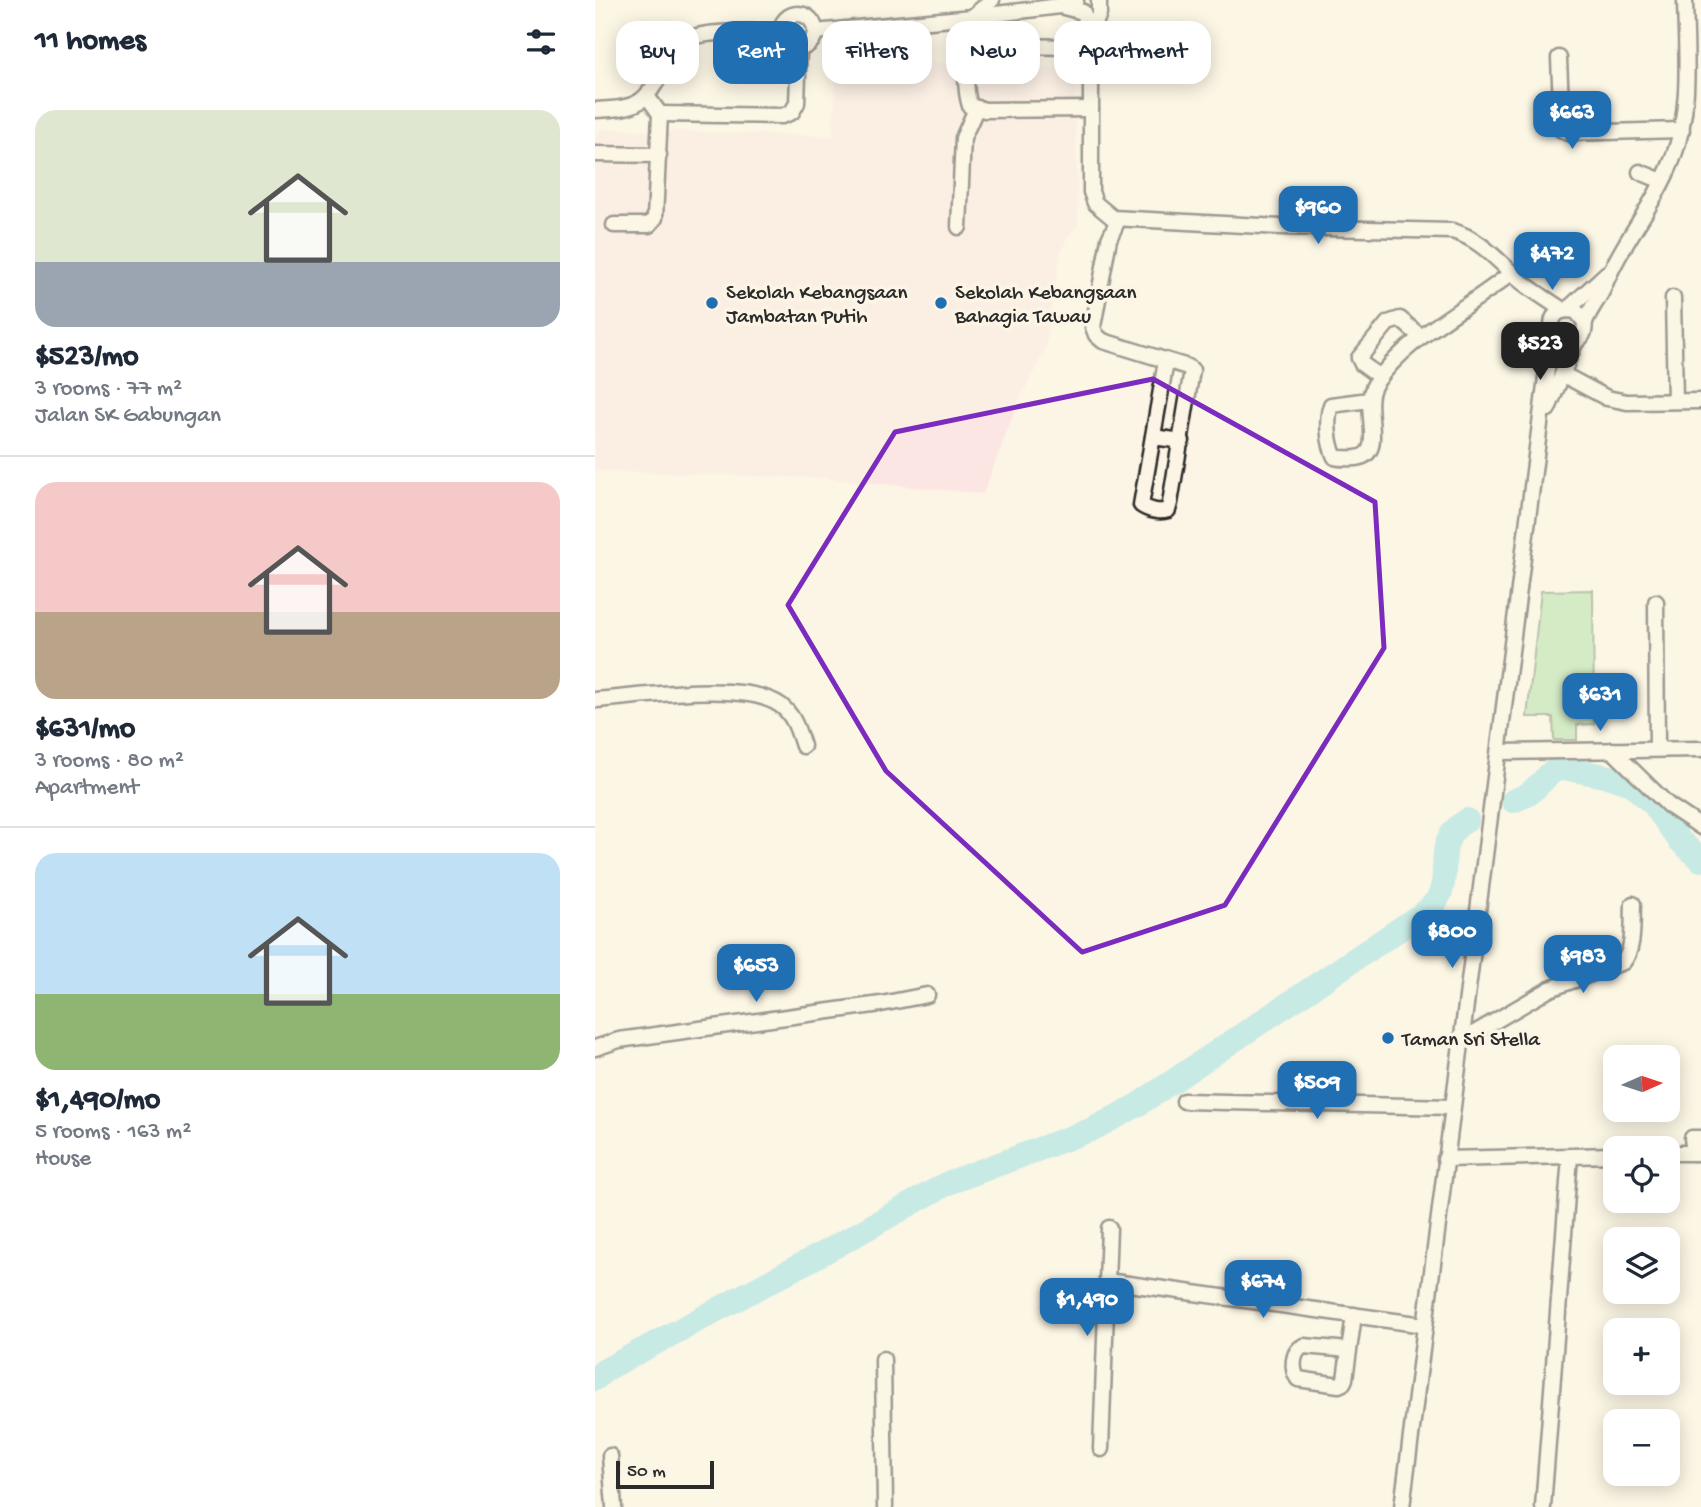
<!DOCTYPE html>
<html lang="en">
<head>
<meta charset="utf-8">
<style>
	:root { --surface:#fff; --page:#f6f6f7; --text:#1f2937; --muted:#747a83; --line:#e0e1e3; --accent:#1f6fb2 }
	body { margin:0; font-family:"Gochi Hand",sans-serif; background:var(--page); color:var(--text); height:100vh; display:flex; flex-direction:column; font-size:26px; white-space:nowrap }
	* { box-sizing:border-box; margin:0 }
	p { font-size:23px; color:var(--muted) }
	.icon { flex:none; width:38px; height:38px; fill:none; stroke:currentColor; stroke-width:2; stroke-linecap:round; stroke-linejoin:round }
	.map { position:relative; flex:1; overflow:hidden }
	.sheet { display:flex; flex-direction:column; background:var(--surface); width:595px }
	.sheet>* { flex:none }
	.guide { position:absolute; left:21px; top:21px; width:665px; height:63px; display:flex; gap:14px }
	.needle { width:46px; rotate:87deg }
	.tools { position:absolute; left:1008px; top:1045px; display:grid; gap:14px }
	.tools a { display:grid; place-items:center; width:77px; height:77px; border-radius:14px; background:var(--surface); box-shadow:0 4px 18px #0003; font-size:35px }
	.scale { position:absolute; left:21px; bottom:18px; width:98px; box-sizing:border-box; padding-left:7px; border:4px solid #2b2b2b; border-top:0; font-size:19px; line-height:24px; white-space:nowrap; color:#2b2b2b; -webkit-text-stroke:5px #fcf5e5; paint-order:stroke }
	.price { position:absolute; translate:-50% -60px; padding:0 16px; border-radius:14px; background:var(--accent); color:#fff; font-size:23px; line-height:46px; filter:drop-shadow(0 2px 4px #0008) }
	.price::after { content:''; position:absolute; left:50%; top:42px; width:21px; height:16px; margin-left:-10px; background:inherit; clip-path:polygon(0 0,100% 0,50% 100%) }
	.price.selected { background:#222; color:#fff }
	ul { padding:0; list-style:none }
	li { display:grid; align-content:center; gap:14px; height:371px; padding:0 35px }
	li+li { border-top:2px solid var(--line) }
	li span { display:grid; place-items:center; height:217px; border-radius:21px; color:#555 }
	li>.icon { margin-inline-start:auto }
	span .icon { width:126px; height:126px; fill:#fffc; stroke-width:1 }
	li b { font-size:30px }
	h2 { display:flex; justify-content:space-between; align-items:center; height:84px; padding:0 35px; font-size:30px }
	.tag { padding:0 24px; border-radius:21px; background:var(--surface); box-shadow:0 4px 18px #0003; font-size:24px; line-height:63px }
	.tag.selected { background:var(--accent); color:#fff }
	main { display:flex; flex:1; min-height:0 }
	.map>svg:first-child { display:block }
</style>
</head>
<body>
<main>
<section class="sheet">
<h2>11 homes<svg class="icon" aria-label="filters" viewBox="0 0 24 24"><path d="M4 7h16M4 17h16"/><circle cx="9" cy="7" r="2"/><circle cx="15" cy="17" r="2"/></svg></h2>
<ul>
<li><span style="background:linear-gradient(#dfe7d0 70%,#9aa5b1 0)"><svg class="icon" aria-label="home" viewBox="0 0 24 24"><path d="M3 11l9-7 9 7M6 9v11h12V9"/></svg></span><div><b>$523/mo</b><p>3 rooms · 77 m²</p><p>Jalan SK Gabungan</p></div></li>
<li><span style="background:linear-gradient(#f6c9c9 60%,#b9a48a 0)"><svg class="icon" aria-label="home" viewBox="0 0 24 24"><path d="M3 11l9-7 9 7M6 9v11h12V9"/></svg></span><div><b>$631/mo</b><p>3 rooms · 80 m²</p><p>Apartment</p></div></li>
<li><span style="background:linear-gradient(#bfe0f5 65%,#8fb573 0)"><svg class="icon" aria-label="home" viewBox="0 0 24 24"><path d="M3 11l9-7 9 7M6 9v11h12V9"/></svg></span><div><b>$1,490/mo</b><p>5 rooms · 163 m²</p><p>House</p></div></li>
</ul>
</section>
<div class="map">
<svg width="1106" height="1507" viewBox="0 0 1106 1507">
	<rect width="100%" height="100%" fill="#fcf5e5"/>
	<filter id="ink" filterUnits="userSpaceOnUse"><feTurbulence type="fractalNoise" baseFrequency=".0143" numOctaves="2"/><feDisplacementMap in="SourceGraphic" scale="14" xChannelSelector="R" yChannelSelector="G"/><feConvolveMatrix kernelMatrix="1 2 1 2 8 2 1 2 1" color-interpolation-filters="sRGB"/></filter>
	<g filter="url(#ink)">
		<path fill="#fbe6e3" d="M241 59 479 68 483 225 472 238 465 255 450 350 424 400 388 494 229 478 0 471V134H5V129L238 136Z"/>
		<path fill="#a5dda1" stroke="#688466" stroke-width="2" d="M998 590 999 724 982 725V740H959L958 717H932L946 591Z"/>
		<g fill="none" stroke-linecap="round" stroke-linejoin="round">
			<g stroke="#8adbe3" stroke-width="24">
				<path d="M918 801 934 794 959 770 973 769 1015 777 1036 784 1059 805 1084 840 1106 860"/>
				<path d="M0 1379 10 1370 241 1246 353 1183 498 1129 541 1106 830 912C834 908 839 904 842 900 859 871 835 842 872 820"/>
			</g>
			<defs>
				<g id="minor">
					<path d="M504 0V14L496 34V192L500 203 518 218 686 227 857 231C887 239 904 263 927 282 940 292 954 301 968 310"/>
					<path d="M465 6 488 12 496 34"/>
					<circle cx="203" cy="31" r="17"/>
					<path d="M378 16 397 0"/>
					<path d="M377 17C373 42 367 82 375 106L390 110 496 109"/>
					<path d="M220 32 377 17 465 6 481 0"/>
					<path d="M373 46 496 47"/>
					<path d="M964 58 967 130 973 133 1087 130"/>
					<path d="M0 110C48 108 49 103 72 64 77 55 84 44 93 39 110 30 165 32 186 32"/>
					<path d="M65 114 187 116 197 112 202 103 204 48"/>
					<path d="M0 154 64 155"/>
					<path d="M1045 172 1067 181"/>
					<path d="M523 220 514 239 498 327 501 335 508 341 593 367 597 370 575 503 573 510C564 513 553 510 546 505L571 361"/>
					<path d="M19 225H54L60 218 65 114 52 96"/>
					<path d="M364 227 368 138 381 109"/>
					<path d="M1078 298 1080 401"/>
					<path d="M973 309 1012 273"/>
					<path d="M990 322 981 311C937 303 964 363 986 337 991 332 989 328 990 322 994 311 1003 300 1008 289 1026 243 1060 205 1078 158 1097 108 1091 53 1090 0"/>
					<path d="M967 374 1012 398 1032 402 1106 401"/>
					<path d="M785 377 767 364 764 358 793 323 805 319 826 337"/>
					<path d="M774 400 736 405C731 419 733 443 740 457 747 459 753 458 761 458 793 454 765 407 780 384 812 336 873 309 916 273"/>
					<path d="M953 409 981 341"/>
					<path d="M558 437 587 441"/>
					<path d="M1061 602 1062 749"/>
					<path d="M0 700C45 697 150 680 185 705 199 715 203 731 208 746"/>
					<path d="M1017 750 1073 805 1106 827"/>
					<path d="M904 752 1106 749"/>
					<path d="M866 1041 955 989 1028 962C1040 949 1037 921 1038 904"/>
					<path d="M0 1048 24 1040 286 1004 332 995"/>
					<path d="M589 1101 857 1107"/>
					<path d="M1073 1153H1106"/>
					<path d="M1099 1153 1097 1138H1106"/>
					<path d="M850 1159 1020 1155"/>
					<path d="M512 1281 829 1325"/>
					<path d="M754 1350 709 1346C697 1351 696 1369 703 1379L744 1385 748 1383 750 1379 759 1315"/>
					<path d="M288 1359 290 1507"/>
					<path d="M506 1449 514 1228"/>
					<path d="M15 1456 19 1507"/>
					<path d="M807 1507 957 330"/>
					<path d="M948 1507 975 1156"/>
				</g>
			</defs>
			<use href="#minor" stroke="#2b2b2b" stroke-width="19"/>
			<use href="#minor" stroke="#fcf5e5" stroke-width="14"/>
		</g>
	</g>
	<path d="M0 0H1106V1507H0ZM558 379 780 502 789 648 630 905 487 952 291 771 193 605 300 432Z" fill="#fcf5e5" fill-opacity=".55" fill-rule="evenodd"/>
	<path fill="none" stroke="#7b2cbf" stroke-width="5" stroke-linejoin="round" d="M558 379 780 502 789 648 630 905 487 952 291 771 193 605 300 432Z"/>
	<g fill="#1f6fb2" stroke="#fcf5e5" stroke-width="2.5">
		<circle cx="117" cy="303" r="7"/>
		<circle cx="346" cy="303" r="7"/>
		<circle cx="793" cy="1038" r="7"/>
	</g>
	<g text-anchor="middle" stroke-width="7" stroke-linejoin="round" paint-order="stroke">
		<g font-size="21" fill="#2b2b2b" stroke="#fcf5e5" text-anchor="start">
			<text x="131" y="298">Sekolah Kebangsaan<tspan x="131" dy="24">Jambatan Putih</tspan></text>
			<text x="360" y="298">Sekolah Kebangsaan<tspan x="360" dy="24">Bahagia Tawau</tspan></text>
			<text x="807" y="1045">Taman Sri Stella</text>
		</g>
	</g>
</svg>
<div class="tools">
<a><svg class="needle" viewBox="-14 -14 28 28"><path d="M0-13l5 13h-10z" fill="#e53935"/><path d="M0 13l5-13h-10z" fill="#747a83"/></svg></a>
<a><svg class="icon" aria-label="locate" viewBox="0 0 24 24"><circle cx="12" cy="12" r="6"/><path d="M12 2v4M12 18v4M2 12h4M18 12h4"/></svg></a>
<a><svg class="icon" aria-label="layers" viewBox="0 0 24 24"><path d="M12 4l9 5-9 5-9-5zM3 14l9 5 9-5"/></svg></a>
<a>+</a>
<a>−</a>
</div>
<div class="scale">50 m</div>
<b class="price" style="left:977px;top:151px">$663</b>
<b class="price" style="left:723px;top:246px">$960</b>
<b class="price" style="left:957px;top:292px">$472</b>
<b class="price selected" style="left:945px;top:382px">$523</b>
<b class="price" style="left:1005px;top:733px">$631</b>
<b class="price" style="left:857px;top:970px">$800</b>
<b class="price" style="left:988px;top:995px">$983</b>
<b class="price" style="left:161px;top:1004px">$653</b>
<b class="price" style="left:722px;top:1121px">$509</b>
<b class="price" style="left:668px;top:1320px">$674</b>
<b class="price" style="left:492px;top:1338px">$1,490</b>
<div class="guide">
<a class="tag">Buy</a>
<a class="tag selected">Rent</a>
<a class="tag">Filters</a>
<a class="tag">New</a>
<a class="tag">Apartment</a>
</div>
</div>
</main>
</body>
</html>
